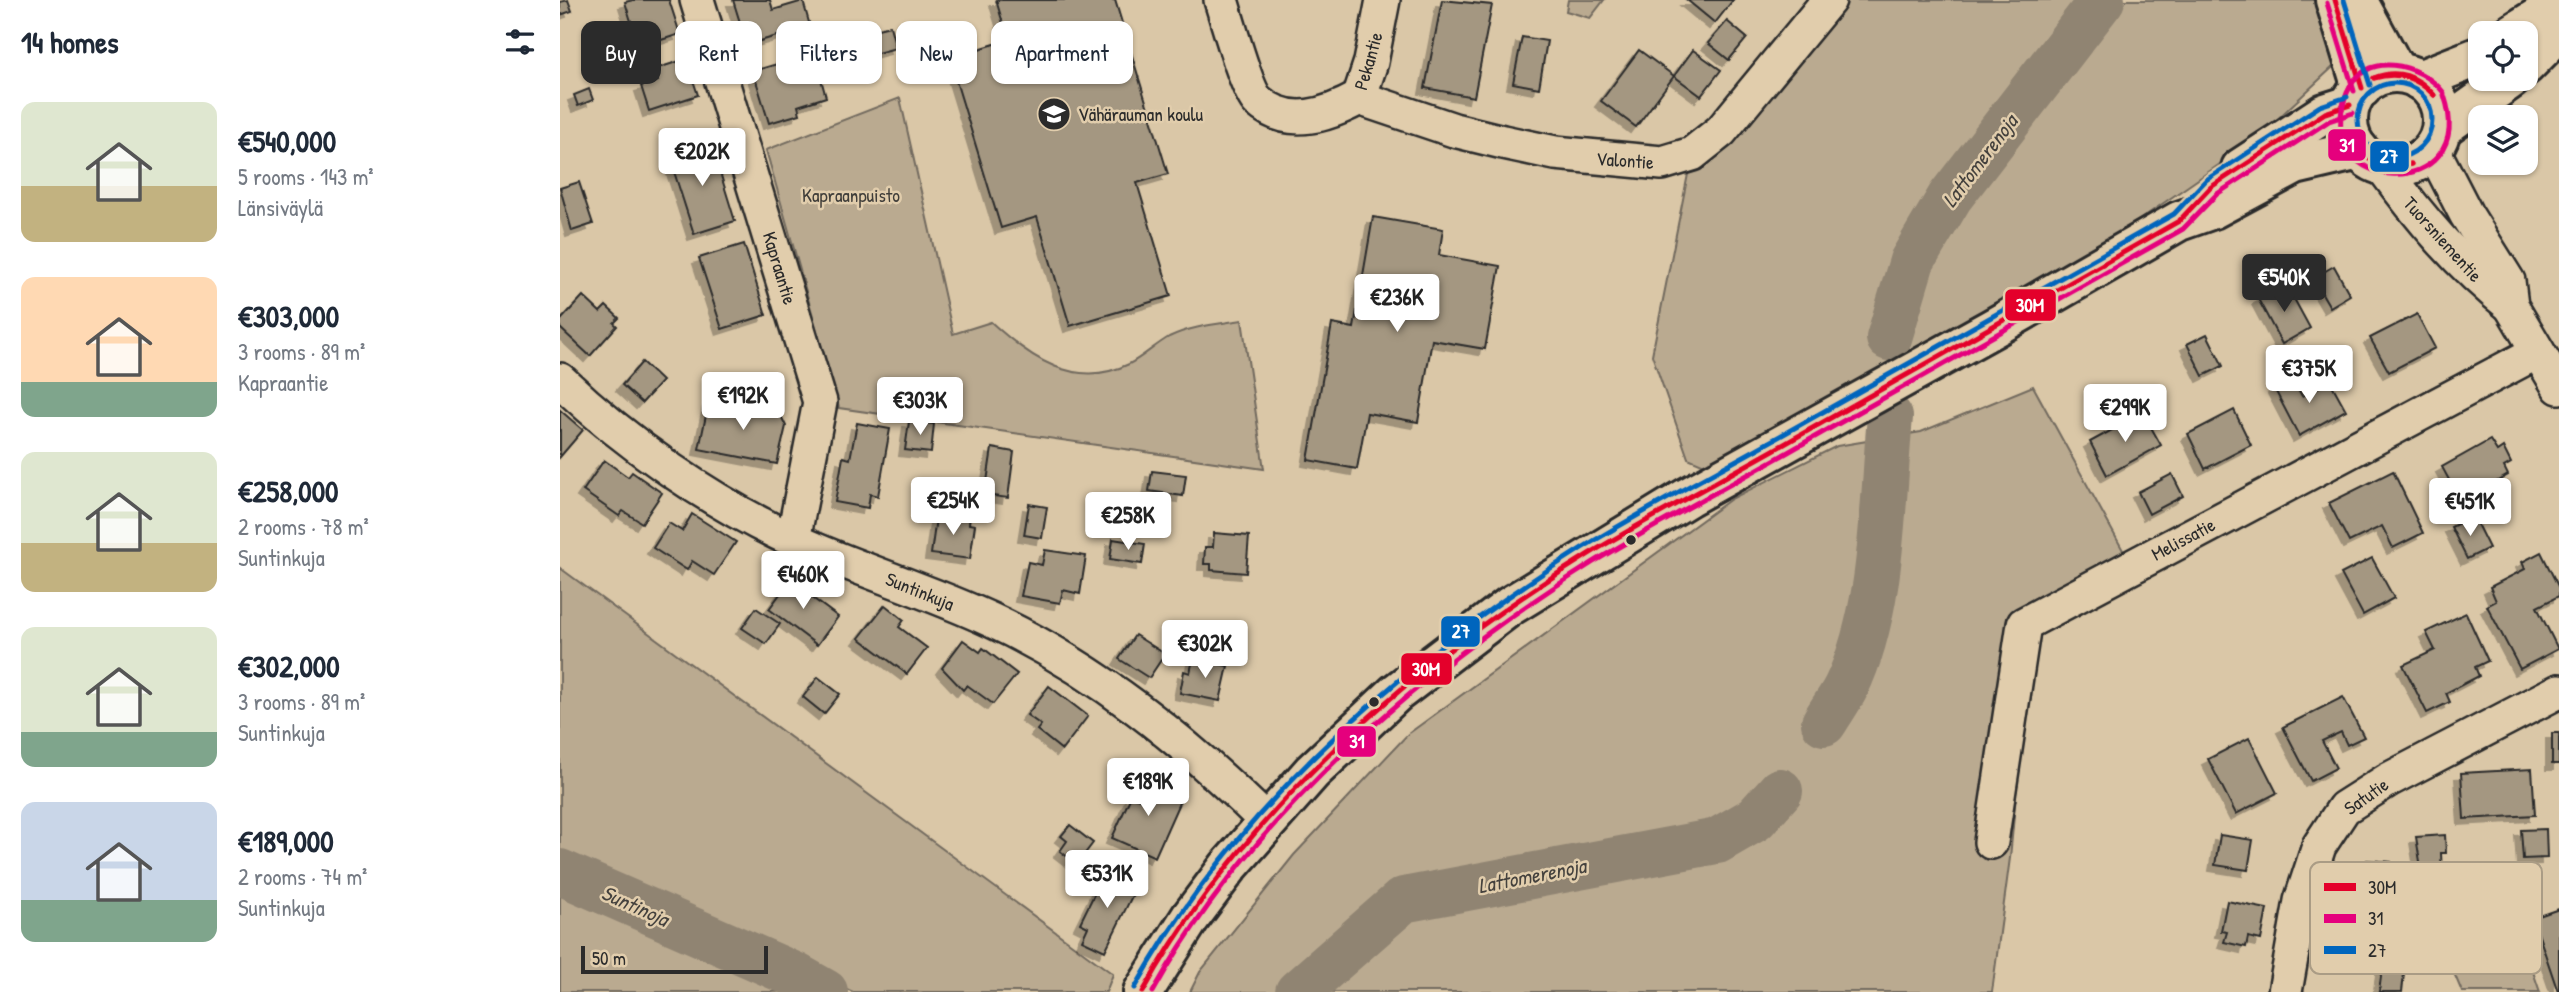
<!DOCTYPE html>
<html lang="en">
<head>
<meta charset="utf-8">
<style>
	:root { --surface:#fff; --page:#f2f2f3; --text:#1f2937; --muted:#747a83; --accent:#2b2b2b }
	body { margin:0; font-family:"Patrick Hand",sans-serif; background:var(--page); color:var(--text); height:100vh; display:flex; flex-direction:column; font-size:26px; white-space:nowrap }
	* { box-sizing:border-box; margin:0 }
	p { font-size:23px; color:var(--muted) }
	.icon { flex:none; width:38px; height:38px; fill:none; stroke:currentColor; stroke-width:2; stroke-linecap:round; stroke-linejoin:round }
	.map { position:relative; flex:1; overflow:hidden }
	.sheet { display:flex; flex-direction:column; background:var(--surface); width:560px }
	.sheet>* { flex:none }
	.banner { position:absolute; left:21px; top:21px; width:665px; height:63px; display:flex; gap:14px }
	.controls { position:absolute; left:1908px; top:21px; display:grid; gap:14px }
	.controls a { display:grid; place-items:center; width:70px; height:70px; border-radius:14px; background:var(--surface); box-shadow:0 2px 5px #0004; font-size:35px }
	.scale { position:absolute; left:21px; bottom:18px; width:187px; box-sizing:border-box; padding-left:7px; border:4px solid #2b2b2b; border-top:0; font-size:19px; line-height:24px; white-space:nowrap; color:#2b2b2b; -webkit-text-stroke:5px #e1cdac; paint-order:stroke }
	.price { position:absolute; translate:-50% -60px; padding:0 16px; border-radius:7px; background:#fff; color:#222; font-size:23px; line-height:46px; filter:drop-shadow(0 2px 4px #0008) }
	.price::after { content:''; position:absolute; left:50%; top:42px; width:21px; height:16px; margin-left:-10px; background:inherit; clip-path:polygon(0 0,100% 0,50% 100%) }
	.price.current { background:var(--accent); color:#fff }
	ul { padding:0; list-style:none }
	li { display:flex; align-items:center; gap:21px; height:175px; padding:0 21px }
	li span { display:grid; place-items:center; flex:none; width:196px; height:140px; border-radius:14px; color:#555 }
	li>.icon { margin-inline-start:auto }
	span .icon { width:84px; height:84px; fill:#fffc; stroke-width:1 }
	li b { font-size:30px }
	h2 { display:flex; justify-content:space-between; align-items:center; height:84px; padding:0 21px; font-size:30px }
	.tag { padding:0 24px; border-radius:14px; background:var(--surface); box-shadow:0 2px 5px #0004; font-size:24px; line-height:63px }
	.tag.current { background:var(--accent); color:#fff }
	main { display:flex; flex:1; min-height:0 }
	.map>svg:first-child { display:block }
</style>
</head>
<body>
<main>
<section class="sheet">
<h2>14 homes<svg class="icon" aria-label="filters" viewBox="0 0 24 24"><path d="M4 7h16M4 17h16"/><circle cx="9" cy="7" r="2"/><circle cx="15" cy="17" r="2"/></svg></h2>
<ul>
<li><span style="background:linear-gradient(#dfe7d0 60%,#c2b280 0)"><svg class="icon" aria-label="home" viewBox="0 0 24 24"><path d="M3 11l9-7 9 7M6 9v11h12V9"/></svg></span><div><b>€540,000</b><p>5 rooms · 143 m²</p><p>Länsiväylä</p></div></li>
<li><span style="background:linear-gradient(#ffd9b3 75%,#7fa58c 0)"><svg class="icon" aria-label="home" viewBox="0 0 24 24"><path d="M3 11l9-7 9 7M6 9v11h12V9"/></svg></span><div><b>€303,000</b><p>3 rooms · 89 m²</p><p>Kapraantie</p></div></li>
<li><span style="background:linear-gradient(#dfe7d0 65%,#c2b280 0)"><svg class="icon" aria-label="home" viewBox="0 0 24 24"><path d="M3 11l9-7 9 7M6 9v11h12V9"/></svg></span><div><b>€258,000</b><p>2 rooms · 78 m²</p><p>Suntinkuja</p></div></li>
<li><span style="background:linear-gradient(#dfe7d0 75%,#7fa58c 0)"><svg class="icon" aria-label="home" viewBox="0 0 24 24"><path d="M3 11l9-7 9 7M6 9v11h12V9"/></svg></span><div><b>€302,000</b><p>3 rooms · 89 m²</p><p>Suntinkuja</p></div></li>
<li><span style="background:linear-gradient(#c9d6e8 70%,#7fa58c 0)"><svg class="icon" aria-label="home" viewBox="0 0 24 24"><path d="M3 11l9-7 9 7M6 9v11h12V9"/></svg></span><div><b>€189,000</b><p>2 rooms · 74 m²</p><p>Suntinkuja</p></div></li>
</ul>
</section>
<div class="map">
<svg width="1999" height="992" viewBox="0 0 1999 992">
	<defs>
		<filter id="shadow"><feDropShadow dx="-6" dy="6" stdDeviation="0" flood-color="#0004"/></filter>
	</defs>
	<rect width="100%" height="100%" fill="#dac7a7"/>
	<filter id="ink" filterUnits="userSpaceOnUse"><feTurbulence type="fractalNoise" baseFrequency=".0143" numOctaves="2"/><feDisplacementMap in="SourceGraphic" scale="14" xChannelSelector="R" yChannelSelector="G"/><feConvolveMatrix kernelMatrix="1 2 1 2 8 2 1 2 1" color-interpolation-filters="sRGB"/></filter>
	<g filter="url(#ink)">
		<g fill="#baaa90" stroke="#726a5e" stroke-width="2">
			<path d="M1008 0H1044L1030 18 1006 11Z"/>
			<path d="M1261 0H1764L1769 10 1775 65 1696 139 1540 247 1149 467 1128 458 1092 355 1132 154Z"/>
			<path d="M340 98 393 334 431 322C470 358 515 390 569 364 583 357 595 345 609 337 631 326 658 324 682 320L704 469 279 408 206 150Z"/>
			<path d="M1473 386 1576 574 1472 627 1450 858 1432 992H630L640 972 734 855 848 734 1171 499 1277 446 1361 432Z"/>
			<path d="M0 568 553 974 546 992H293L0 857Z"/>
			<path d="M0 872 235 975 265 992H0Z"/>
			<path d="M1946 893 1980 992H1902L1866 907Z"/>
		</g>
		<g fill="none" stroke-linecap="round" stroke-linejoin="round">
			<g stroke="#908472" stroke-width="46">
				<path d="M1329 338 1352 261 1390 197 1542 0"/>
				<path d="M1264 723C1271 711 1280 699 1286 687 1324 609 1322 502 1330 417"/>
				<path d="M0 872 235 975 265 992"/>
				<path d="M738 992 843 900 1157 841 1195 819 1220 791"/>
			</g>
		</g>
		<g fill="#a49781" stroke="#2b2b2b" stroke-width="2" filter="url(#shadow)">
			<path d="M8 0 12 11 0 15V2Z"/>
			<path d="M73 0H109L120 34 79 47 65 2Z"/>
			<path d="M173 0H210L213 10 243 1 250 26 187 45Z"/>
			<path d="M436 0H555L608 174 577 183 611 296 510 326 477 217 441 228 389 58 448 40Z"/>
			<path d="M882 0 932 5 914 97 865 88Z"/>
			<path d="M1127 0H1173L1155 23Z"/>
			<path d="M1167 21 1187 38 1169 60 1148 43Z"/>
			<path d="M330 26 336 48 306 56 301 33Z"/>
			<path d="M962 37 987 41 979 88 953 83Z"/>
			<path d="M1079 50 1114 76 1076 127 1041 101Z"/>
			<path d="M1133 50 1161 70 1141 96 1114 76Z"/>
			<path d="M126 59 138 95 89 111 81 86 98 81 95 69Z"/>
			<path d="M224 62 227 74 257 65 266 97 238 106 240 114 209 123 193 71Z"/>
			<path d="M29 89 33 100 18 106 14 95Z"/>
			<path d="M151 143 175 221 134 234 109 156Z"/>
			<path d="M19 182 33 224 12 231 0 188Z"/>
			<path d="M813 217 883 229 879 255 940 266 925 349 872 340 858 422 807 413 797 469 748 460 772 324 794 328Z"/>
			<path d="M184 244 206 315 162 329 139 258Z"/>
			<path d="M1774 266 1790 295 1770 307 1753 278Z"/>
			<path d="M1726 284 1750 328 1722 344 1698 299Z"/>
			<path d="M23 296 40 312 46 306 59 318 54 323 57 326 30 356 0 328V321Z"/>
			<path d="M1857 314 1875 348 1829 372 1810 338Z"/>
			<path d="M1647 334 1663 366 1643 376 1627 344Z"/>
			<path d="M82 362 102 381 82 403 62 385Z"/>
			<path d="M1732 378 1742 396 1770 381 1786 410 1739 436 1714 388Z"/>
			<path d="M149 401 219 412 226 426 217 464 139 449Z"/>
			<path d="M0 410 23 430 0 457Z"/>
			<path d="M1674 410 1691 445 1645 469 1628 434Z"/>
			<path d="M1583 413 1601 445 1547 475 1530 442Z"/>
			<path d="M349 421 374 424 371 453 345 450Z"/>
			<path d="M297 423 330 429 318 496 310 494 308 508 275 502 283 457 290 459Z"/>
			<path d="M1930 440 1937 451 1943 447 1951 463 1944 467 1948 475 1901 502 1882 467Z"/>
			<path d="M432 448 454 452 448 498 425 495Z"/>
			<path d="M44 460 68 477 72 472 102 493 82 523 63 511 59 516 23 491Z"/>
			<path d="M592 471 626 475 623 496 589 491Z"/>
			<path d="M1833 471 1863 533 1833 548 1822 526 1789 542 1769 503Z"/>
			<path d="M1612 474 1623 496 1589 514 1578 492Z"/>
			<path d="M469 504 487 507 482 538 464 535Z"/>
			<path d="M132 514 176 542 154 575 132 561 127 570 93 548 109 523 122 531Z"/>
			<path d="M390 514 410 516 409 524 415 525 410 559 371 554 376 518 390 520Z"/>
			<path d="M1913 516 1929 548 1907 559 1891 527Z"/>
			<path d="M654 533 689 536 686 573 651 570V564H644L645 547H653Z"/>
			<path d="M553 539 585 544 582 564 550 559Z"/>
			<path d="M485 550 526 556 520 594 503 590 500 603 461 596 468 562 482 565Z"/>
			<path d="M1981 552 1999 588V596L1977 607 1998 649 1960 669 1927 606 1936 601 1930 587 1965 569 1962 562Z"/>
			<path d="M1812 558 1834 598 1803 615 1781 574Z"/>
			<path d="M234 575 254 590 250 596 278 617 257 645 209 609Z"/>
			<path d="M325 605 344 620 339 627 367 648 347 674 299 638Z"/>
			<path d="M196 608 220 624 206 644 182 628Z"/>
			<path d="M1906 613 1928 661 1915 667 1919 676 1886 693 1890 702 1867 713 1843 665 1875 650 1866 632Z"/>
			<path d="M575 635 605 654 589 678 559 659Z"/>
			<path d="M403 640 420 652 423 648 457 674 433 704 407 685 403 690 382 668Z"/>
			<path d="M633 659 668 666 660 701 620 693 624 671 630 673Z"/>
			<path d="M258 677 280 694 264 714 243 697Z"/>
			<path d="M489 686 528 716 502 750 477 730 481 725 467 715Z"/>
			<path d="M1783 697 1804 737 1787 745 1781 732 1762 741 1776 768 1751 781 1723 727Z"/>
			<rect x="1992" y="733" width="7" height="31"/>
			<path d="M1689 738 1717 793 1676 814 1648 759Z"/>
			<path d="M1972 769 1975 815 1904 819 1901 773Z"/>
			<path d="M589 779 623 794 595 857 552 838 571 796 580 799Z"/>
			<path d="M510 825 533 843 517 864 500 851 507 841 501 836Z"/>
			<path d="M1986 829 1987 858 1963 859 1961 830Z"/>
			<path d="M1660 835 1693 840 1688 870 1655 865Z"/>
			<path d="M1885 835 1886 853H1881L1882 873 1862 874 1856 837Z"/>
			<path d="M1807 860 1831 862 1830 872 1844 873 1841 898 1804 895Z"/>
			<path d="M546 870 577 886 545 951 522 940 528 927 520 923Z"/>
			<path d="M1667 901 1707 909 1701 940 1688 937 1686 947 1664 942 1667 932 1661 931Z"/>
			<path d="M1999 909V992H1998L1973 918Z"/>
			<path d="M1823 961 1845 964 1842 992H1819Z"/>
		</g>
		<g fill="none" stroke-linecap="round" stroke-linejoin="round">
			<defs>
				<g id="minor">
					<path d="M137 0 260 402 233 540"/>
					<path d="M661 0C667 19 687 91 698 101 729 129 768 115 799 98L811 62 823 0"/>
					<path d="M799 98 894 130 943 142 995 153 1102 163 1132 154 1161 131 1269 0"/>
					<path d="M1872 148 1906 214 1948 281 1951 306 1999 387"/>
					<path d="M1821 165C1859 217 1900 266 1951 306"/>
					<path d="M0 380C67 444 150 502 235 541 299 570 367 590 431 620 536 669 625 741 707 822"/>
					<path d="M1431 842 1464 624 1977 352"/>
					<path d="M1725 992 1741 901 1759 846 1784 808 1828 780 1999 691"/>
				</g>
				<g id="major">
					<path d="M1775 0 1802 88"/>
					<path d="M1797 0 1837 73"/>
					<path d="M1953 33 1999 4"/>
					<path d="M1965 66 1999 32"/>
					<circle cx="1835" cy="120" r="47"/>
					<path d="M1859 80 1920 56"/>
					<path d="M1882 128 1951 79"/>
					<path d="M1681 168 1765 113 1790 105"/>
					<path d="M583 992 630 918 669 866 752 772 836 693 950 606 1128 497 1433 328 1619 221 1653 209 1735 165 1799 150"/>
				</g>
			</defs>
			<use href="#minor" stroke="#2b2b2b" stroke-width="38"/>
			<use href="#major" stroke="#2b2b2b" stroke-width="44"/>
			<use href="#minor" stroke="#e1cdac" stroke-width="33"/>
			<use href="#major" stroke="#e1cdac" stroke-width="38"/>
			<defs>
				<g id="bus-1">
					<path d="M1775 0 1802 88"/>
					<path d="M1814 78C1837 68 1858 76 1874 95"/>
					<path d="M1814 78C1838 71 1856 77 1874 95"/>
					<path d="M1792 138C1807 159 1824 167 1851 164"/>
					<path d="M1792 138C1803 161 1826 170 1851 164"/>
					<path d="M583 992C682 813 856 660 1029 554 1097 513 1167 477 1235 438 1363 366 1491 293 1619 221L1651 187 1765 113 1790 105"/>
				</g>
				<g id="bus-2">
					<path d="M1767 3 1794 91"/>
					<path d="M1884 93C1861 63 1804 49 1787 93 1746 198 1921 204 1884 95"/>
					<path d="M593 992C691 816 863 668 1032 563 1099 522 1169 486 1237 447 1366 374 1495 301 1623 229L1657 194 1769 121 1793 113"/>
				</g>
				<g id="bus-3">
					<path d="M1784 0 1810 85"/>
					<circle cx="1835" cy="120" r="37"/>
					<path d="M575 988C677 805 847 658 1022 548 1089 507 1160 470 1229 431 1357 359 1485 287 1614 214L1646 180 1760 106 1787 97"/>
				</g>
			</defs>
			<use href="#bus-1" stroke="#e1cdac" stroke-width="10"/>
			<use href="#bus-2" stroke="#e1cdac" stroke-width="10"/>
			<use href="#bus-3" stroke="#e1cdac" stroke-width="10"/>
			<use href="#bus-1" stroke="#e4002b" stroke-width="5"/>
			<use href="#bus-2" stroke="#e5007d" stroke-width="5"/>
			<use href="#bus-3" stroke="#0065bd" stroke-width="5"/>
		</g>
	</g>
	<defs>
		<symbol id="school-disc" viewBox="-11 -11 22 22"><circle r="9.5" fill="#2b2b2b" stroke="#e1cdac"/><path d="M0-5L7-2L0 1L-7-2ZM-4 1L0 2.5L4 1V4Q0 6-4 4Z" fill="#fff"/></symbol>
	</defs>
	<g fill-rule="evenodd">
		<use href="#school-disc" x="475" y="95" width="38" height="38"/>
	</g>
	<g fill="#2b2b2b" stroke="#e1cdac" stroke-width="2.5">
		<circle cx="1071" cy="540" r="6"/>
		<circle cx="814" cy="702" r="6"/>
	</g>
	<g text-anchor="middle" stroke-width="5" stroke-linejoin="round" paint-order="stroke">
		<g font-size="19" fill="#2b2b2b" stroke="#e1cdac">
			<text transform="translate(808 61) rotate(-74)" y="7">Pekantie</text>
			<text transform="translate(1065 160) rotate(4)" y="7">Valontie</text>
			<text transform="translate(1883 239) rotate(48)" y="7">Tuorsniementie</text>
			<text transform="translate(220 268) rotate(73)" y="7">Kapraantie</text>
			<text transform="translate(1623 539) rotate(-28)" y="7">Melissatie</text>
			<text transform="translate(360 591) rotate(22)" y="7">Suntinkuja</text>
			<text transform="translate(1806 796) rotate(-35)" y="7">Satutie</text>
		</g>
		<g font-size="19" fill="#2b2b2b" stroke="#e1cdac" text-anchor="start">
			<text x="518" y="121">Vähärauman koulu</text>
		</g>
		<g font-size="19" fill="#403e3a" stroke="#e1cdac">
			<text x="291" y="202">Kapraanpuisto</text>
		</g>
		<g font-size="21" font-style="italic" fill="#44413d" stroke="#e1cdac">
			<text transform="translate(1420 161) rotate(-53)" y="7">Lattomerenoja</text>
			<text transform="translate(972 876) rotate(-11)" y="7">Lattomerenoja</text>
			<text transform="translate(75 906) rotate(24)" y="7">Suntinoja</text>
		</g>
	</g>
	<rect x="1750" y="862" width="232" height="112" rx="10" fill="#e1cdac" stroke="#aa9c85" stroke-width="2"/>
	<rect x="1764" y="883" width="32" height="8" fill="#e4002b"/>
	<rect x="1764" y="914" width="32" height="9" fill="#e5007d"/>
	<rect x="1764" y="946" width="32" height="8" fill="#0065bd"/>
	<g font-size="19" fill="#2b2b2b">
		<text x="1808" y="894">30M</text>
		<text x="1808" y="925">31</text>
		<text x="1808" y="957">27</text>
	</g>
	<g stroke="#e1cdac" stroke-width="2.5">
		<rect x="1767" y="128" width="40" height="34" rx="7" fill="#e5007d"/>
		<rect x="1809" y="140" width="41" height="33" rx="7" fill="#0065bd"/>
		<rect x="1444" y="288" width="53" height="34" rx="7" fill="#e4002b"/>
		<rect x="880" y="615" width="41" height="33" rx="7" fill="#0065bd"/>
		<rect x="840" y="652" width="53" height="34" rx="7" fill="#e4002b"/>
		<rect x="776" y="725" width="41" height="33" rx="7" fill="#e5007d"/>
	</g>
	<g font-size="19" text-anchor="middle" font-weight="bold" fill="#fff">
		<text x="1787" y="152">31</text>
		<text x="1829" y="163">27</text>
		<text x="1470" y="312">30M</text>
		<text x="901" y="638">27</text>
		<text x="866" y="676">30M</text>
		<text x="797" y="748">31</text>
	</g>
</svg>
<div class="controls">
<a><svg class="icon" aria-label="locate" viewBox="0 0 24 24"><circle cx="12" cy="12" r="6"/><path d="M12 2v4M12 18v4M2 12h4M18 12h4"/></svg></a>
<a><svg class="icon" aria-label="layers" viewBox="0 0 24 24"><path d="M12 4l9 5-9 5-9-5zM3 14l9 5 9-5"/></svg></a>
</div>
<div class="scale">50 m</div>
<b class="price" style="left:142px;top:188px">€202K</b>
<b class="price current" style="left:1724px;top:314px">€540K</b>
<b class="price" style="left:837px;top:334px">€236K</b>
<b class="price" style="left:1749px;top:405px">€375K</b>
<b class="price" style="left:183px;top:432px">€192K</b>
<b class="price" style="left:360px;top:437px">€303K</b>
<b class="price" style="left:1565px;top:444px">€299K</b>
<b class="price" style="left:393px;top:537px">€254K</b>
<b class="price" style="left:1910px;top:538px">€451K</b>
<b class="price" style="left:568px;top:552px">€258K</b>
<b class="price" style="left:243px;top:611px">€460K</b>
<b class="price" style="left:645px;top:680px">€302K</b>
<b class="price" style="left:588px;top:818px">€189K</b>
<b class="price" style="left:547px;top:910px">€531K</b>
<div class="banner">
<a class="tag current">Buy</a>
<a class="tag">Rent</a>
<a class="tag">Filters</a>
<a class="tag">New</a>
<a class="tag">Apartment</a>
</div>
</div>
</main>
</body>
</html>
